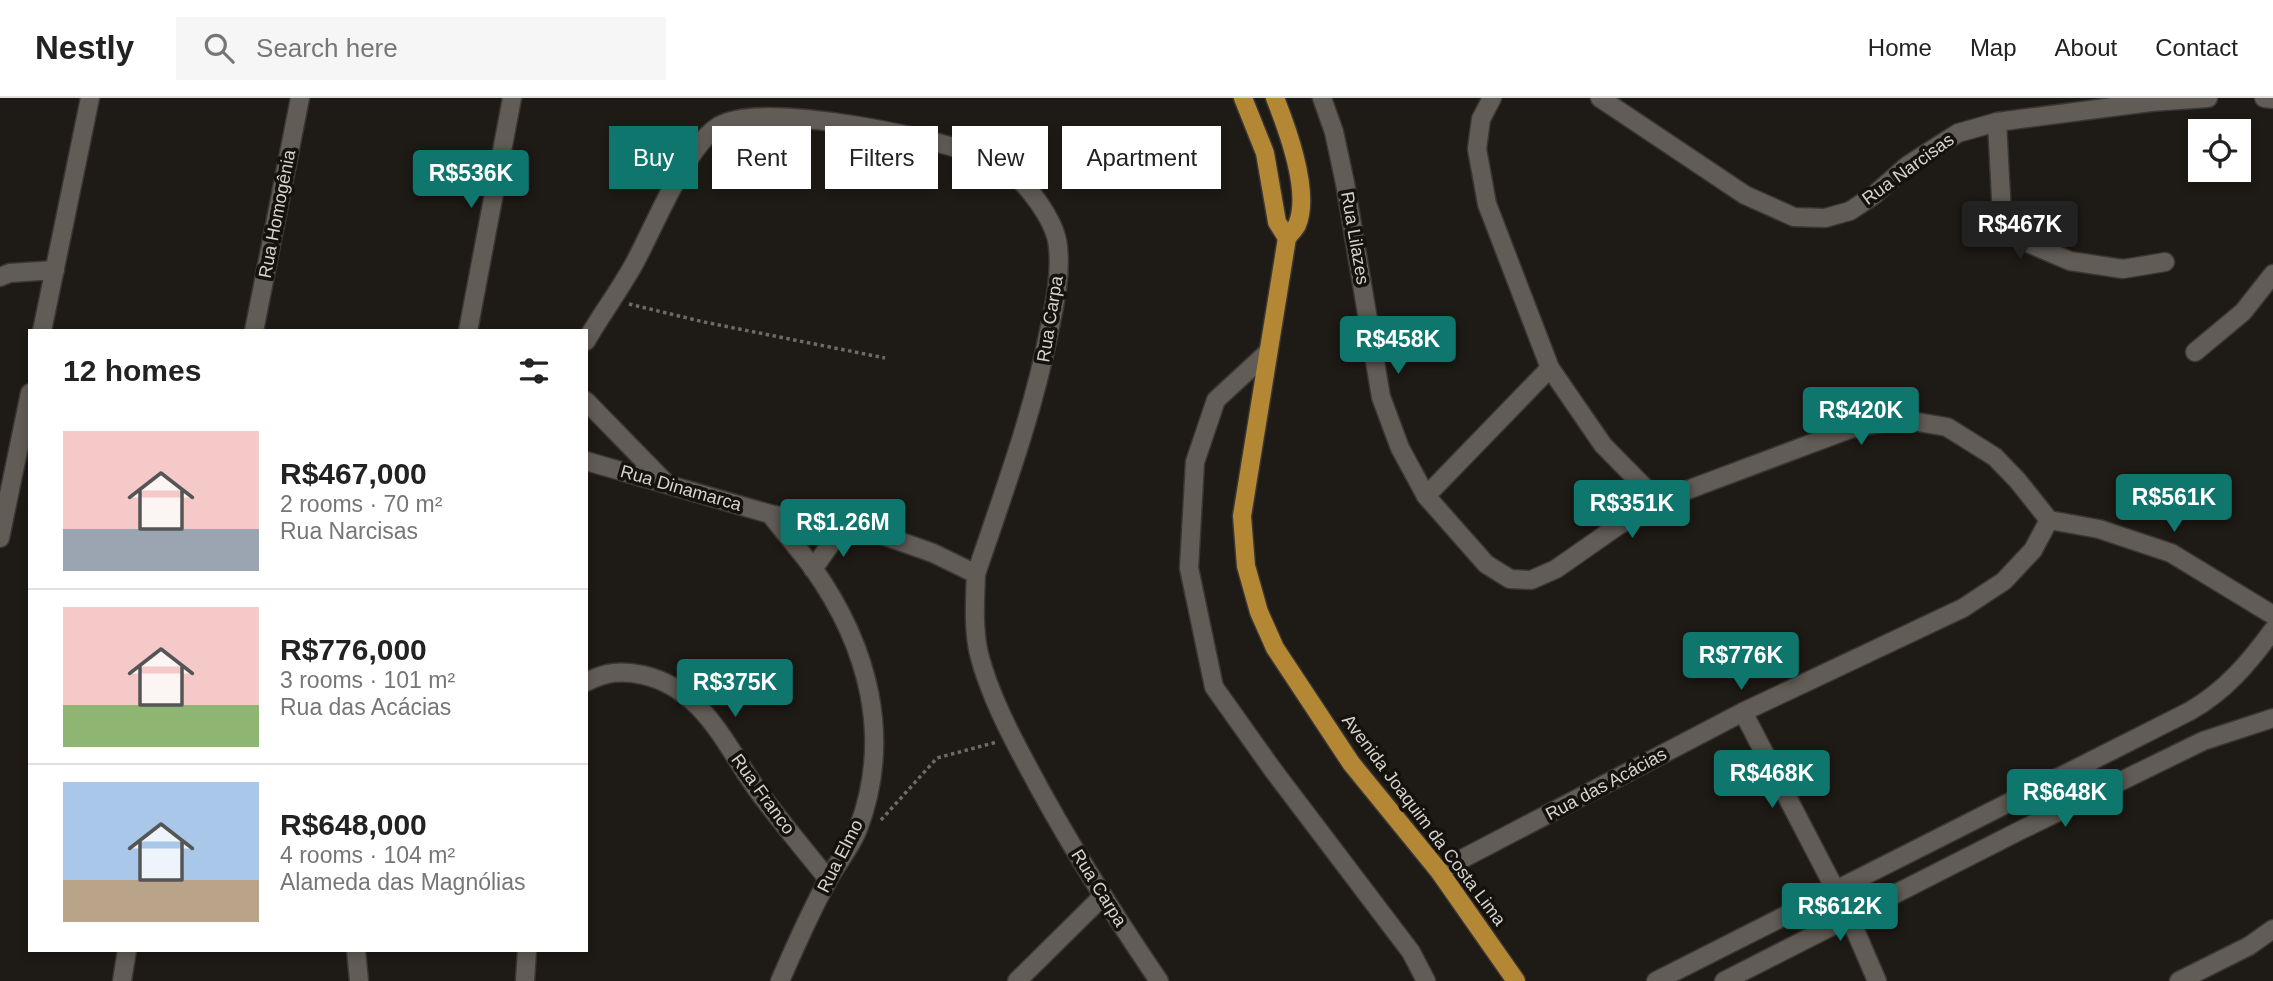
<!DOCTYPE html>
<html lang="en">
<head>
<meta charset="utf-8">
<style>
	:root { --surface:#fff; --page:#f6f6f6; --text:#222; --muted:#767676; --line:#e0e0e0; --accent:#0f766e }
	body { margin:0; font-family:Arial,sans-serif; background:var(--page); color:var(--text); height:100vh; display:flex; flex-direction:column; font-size:26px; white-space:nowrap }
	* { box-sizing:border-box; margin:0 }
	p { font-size:23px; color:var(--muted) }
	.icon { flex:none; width:38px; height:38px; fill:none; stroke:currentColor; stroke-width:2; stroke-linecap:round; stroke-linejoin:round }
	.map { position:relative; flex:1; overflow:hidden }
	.drawer { position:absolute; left:28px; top:231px; width:560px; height:623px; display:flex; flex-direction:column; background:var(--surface); border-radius:0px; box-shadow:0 4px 10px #0003 }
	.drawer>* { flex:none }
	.top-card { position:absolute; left:609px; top:28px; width:665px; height:63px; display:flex; gap:14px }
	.tools { position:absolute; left:2188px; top:21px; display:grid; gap:14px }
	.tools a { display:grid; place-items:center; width:63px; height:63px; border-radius:0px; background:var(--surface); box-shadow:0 4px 10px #0003; font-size:35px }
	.price { position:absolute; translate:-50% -60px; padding:0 16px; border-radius:7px; background:var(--accent); color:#fff; font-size:23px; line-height:46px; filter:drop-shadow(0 2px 4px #0008) }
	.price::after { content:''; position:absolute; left:50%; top:42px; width:21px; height:16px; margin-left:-10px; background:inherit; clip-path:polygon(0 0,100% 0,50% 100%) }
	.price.active { background:#222; color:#fff }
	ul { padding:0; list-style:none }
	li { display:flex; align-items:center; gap:21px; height:175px; padding:0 35px }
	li+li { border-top:2px solid var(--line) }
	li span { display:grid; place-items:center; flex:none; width:196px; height:140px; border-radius:0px; color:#555 }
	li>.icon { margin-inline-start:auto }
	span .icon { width:84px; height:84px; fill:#fffc; stroke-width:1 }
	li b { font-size:30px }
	h2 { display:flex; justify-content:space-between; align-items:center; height:84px; padding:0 35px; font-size:30px }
	.chip { padding:0 24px; border-radius:0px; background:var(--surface); box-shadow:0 4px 10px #0003; font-size:24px; line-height:63px }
	.chip.active { background:var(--accent); color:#fff }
	header { display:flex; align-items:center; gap:42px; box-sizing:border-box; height:98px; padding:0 35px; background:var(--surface); border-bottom:2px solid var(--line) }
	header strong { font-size:33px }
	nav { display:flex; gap:38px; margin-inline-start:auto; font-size:24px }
	.search { width:490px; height:63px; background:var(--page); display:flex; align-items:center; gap:18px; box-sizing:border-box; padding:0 24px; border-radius:0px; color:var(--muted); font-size:26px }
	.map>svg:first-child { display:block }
</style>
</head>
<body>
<header>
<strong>Nestly</strong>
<div class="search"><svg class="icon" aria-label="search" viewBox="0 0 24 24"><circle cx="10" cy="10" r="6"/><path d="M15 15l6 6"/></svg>Search here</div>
<nav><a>Home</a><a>Map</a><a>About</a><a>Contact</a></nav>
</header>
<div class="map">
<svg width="2273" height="883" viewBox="0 0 2273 883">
	<rect width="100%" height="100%" fill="#1e1a15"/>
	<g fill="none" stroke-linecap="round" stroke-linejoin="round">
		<defs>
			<g id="minor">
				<path d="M1322 0 1334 34 1345 85 1381 299 1400 350 1426 398 1486 466 1510 481 1531 482 1556 471 1619 427 1658 403 1850 331 1900 321 1947 329 1995 359 2018 383 2049 422"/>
				<path d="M1492 0 1481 21 1477 51 1487 106 1550 270 1603 347 1658 403"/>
				<path d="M1600 0 1745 97 1794 119 1825 120 1850 113 1874 97 1908 67 1958 35 1997 24 2151 4 2208 0"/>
				<path d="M2264 0 2273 1"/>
				<path d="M1997 24 2002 118 2009 130 2021 142 2070 163 2123 171 2165 164"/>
				<path d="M0 179 10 175 55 172"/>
				<path d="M254 233 300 0"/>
				<path d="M468 233 512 0"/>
				<path d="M586 243C601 217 619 193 634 166 654 130 685 49 719 28 762 1 952 42 998 65 1022 77 1056 122 1058 149 1061 177 1055 205 1049 233 1033 316 1003 396 976 476 975 502 973 531 979 556 989 595 1009 634 1028 669 1067 743 1112 814 1159 883"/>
				<path d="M1268 254 1216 302 1195 364 1189 470 1214 589 1273 672 1411 854 1426 883"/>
				<path d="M2195 254 2243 214 2273 176"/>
				<path d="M586 303 664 383"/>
				<path d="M586 363 770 416 879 436 933 455 976 476"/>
				<path d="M1426 398 1550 270"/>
				<path d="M770 416C784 434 799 451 813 470 868 548 893 639 858 731 851 749 837 765 828 782 810 814 795 849 780 883"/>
				<path d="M2049 422 2099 431 2171 455 2273 517"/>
				<path d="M813 471 842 430"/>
				<path d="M586 584C606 574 621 572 643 577 705 591 726 650 761 697 782 725 805 753 828 781"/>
				<path d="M1743 614 1849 818 1877 883"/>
				<path d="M1439 773 1743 614 1963 510 2004 483 2033 452 2049 422"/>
				<path d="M356 852 359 883"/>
				<path d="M122 883 127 852"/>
				<path d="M525 883 527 852"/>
				<path d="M1017 883 1102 799"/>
				<path d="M1656 883 2190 613C2225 593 2249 565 2273 532"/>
				<path d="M1724 883 2021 732 2203 643 2273 620"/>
				<path d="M2179 883 2249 848 2273 831"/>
			</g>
			<g id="tertiary">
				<path d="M42 233 90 0"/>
				<path d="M0 440 30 295"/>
			</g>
			<g id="primary">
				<path d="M1243 0 1265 55 1277 124 1287 140"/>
				<path d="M1275 0C1287 30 1311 95 1297 127 1295 131 1290 136 1287 140L1242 418 1246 468 1259 514 1275 550 1351 665 1439 773 1516 883"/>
			</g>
		</defs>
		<use href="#minor" stroke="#393634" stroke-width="21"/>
		<use href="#tertiary" stroke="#393634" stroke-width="21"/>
		<use href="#primary" stroke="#393634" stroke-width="21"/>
		<g stroke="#6e6a66" stroke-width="3.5" stroke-dasharray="3.5 3.5" stroke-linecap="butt">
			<path d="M629 206 704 224 885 260"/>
			<path d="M881 722 937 660 997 644"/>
		</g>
		<use href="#minor" stroke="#615c55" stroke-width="18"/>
		<use href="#tertiary" stroke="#615c55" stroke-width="18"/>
		<use href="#primary" stroke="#b48735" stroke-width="18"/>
	</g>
	<g text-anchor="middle" stroke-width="7" stroke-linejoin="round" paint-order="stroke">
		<g font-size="18" fill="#d5d3cf" stroke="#15110c">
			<text transform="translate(1908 71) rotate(-36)" y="6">Rua Narcisas</text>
			<text transform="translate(277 116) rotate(-79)" y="6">Rua Homogênia</text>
			<text transform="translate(1355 140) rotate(80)" y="6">Rua Lilazes</text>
			<text transform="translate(1050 221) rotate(-81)" y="6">Rua Carpa</text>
			<text transform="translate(681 390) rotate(16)" y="6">Rua Dinamarca</text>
			<text transform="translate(1606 686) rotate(-28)" y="6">Rua das Acácias</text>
			<text transform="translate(763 696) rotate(54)" y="6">Rua Franco</text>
			<text transform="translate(1424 722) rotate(53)" y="6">Avenida Joaquim da Costa Lima</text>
			<text transform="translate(840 758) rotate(-63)" y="6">Rua Elmo</text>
			<text transform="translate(1099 790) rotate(58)" y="6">Rua Carpa</text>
		</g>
	</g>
</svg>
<div class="tools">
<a><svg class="icon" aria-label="locate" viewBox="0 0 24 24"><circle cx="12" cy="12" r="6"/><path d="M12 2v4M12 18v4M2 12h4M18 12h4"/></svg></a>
</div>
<b class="price" style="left:471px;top:112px">R$536K</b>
<b class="price active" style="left:2020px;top:163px">R$467K</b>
<b class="price" style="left:1398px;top:278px">R$458K</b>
<b class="price" style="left:1861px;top:349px">R$420K</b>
<b class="price" style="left:2174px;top:436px">R$561K</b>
<b class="price" style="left:1632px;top:442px">R$351K</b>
<b class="price" style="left:843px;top:461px">R$1.26M</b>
<b class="price" style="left:1741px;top:594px">R$776K</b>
<b class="price" style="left:735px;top:621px">R$375K</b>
<b class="price" style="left:1772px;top:712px">R$468K</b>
<b class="price" style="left:2065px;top:731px">R$648K</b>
<b class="price" style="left:1840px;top:845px">R$612K</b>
<div class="top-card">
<a class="chip active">Buy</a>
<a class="chip">Rent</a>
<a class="chip">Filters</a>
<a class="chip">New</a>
<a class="chip">Apartment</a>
</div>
<section class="drawer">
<h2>12 homes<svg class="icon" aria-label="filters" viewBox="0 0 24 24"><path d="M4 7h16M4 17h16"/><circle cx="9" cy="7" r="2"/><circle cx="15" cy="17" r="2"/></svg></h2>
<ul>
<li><span style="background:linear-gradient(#f6c9c9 70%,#9aa5b1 0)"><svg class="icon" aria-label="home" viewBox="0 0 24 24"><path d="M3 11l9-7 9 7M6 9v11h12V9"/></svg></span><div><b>R$467,000</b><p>2 rooms · 70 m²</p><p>Rua Narcisas</p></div></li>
<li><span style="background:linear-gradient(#f6c9c9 70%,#8fb573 0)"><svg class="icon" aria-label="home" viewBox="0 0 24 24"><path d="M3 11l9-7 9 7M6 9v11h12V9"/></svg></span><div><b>R$776,000</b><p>3 rooms · 101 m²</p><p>Rua das Acácias</p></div></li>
<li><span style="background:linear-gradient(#a9c7e8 70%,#b9a48a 0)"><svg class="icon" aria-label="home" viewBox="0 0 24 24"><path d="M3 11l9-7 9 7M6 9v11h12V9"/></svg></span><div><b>R$648,000</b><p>4 rooms · 104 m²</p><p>Alameda das Magnólias</p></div></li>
</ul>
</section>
</div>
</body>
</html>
